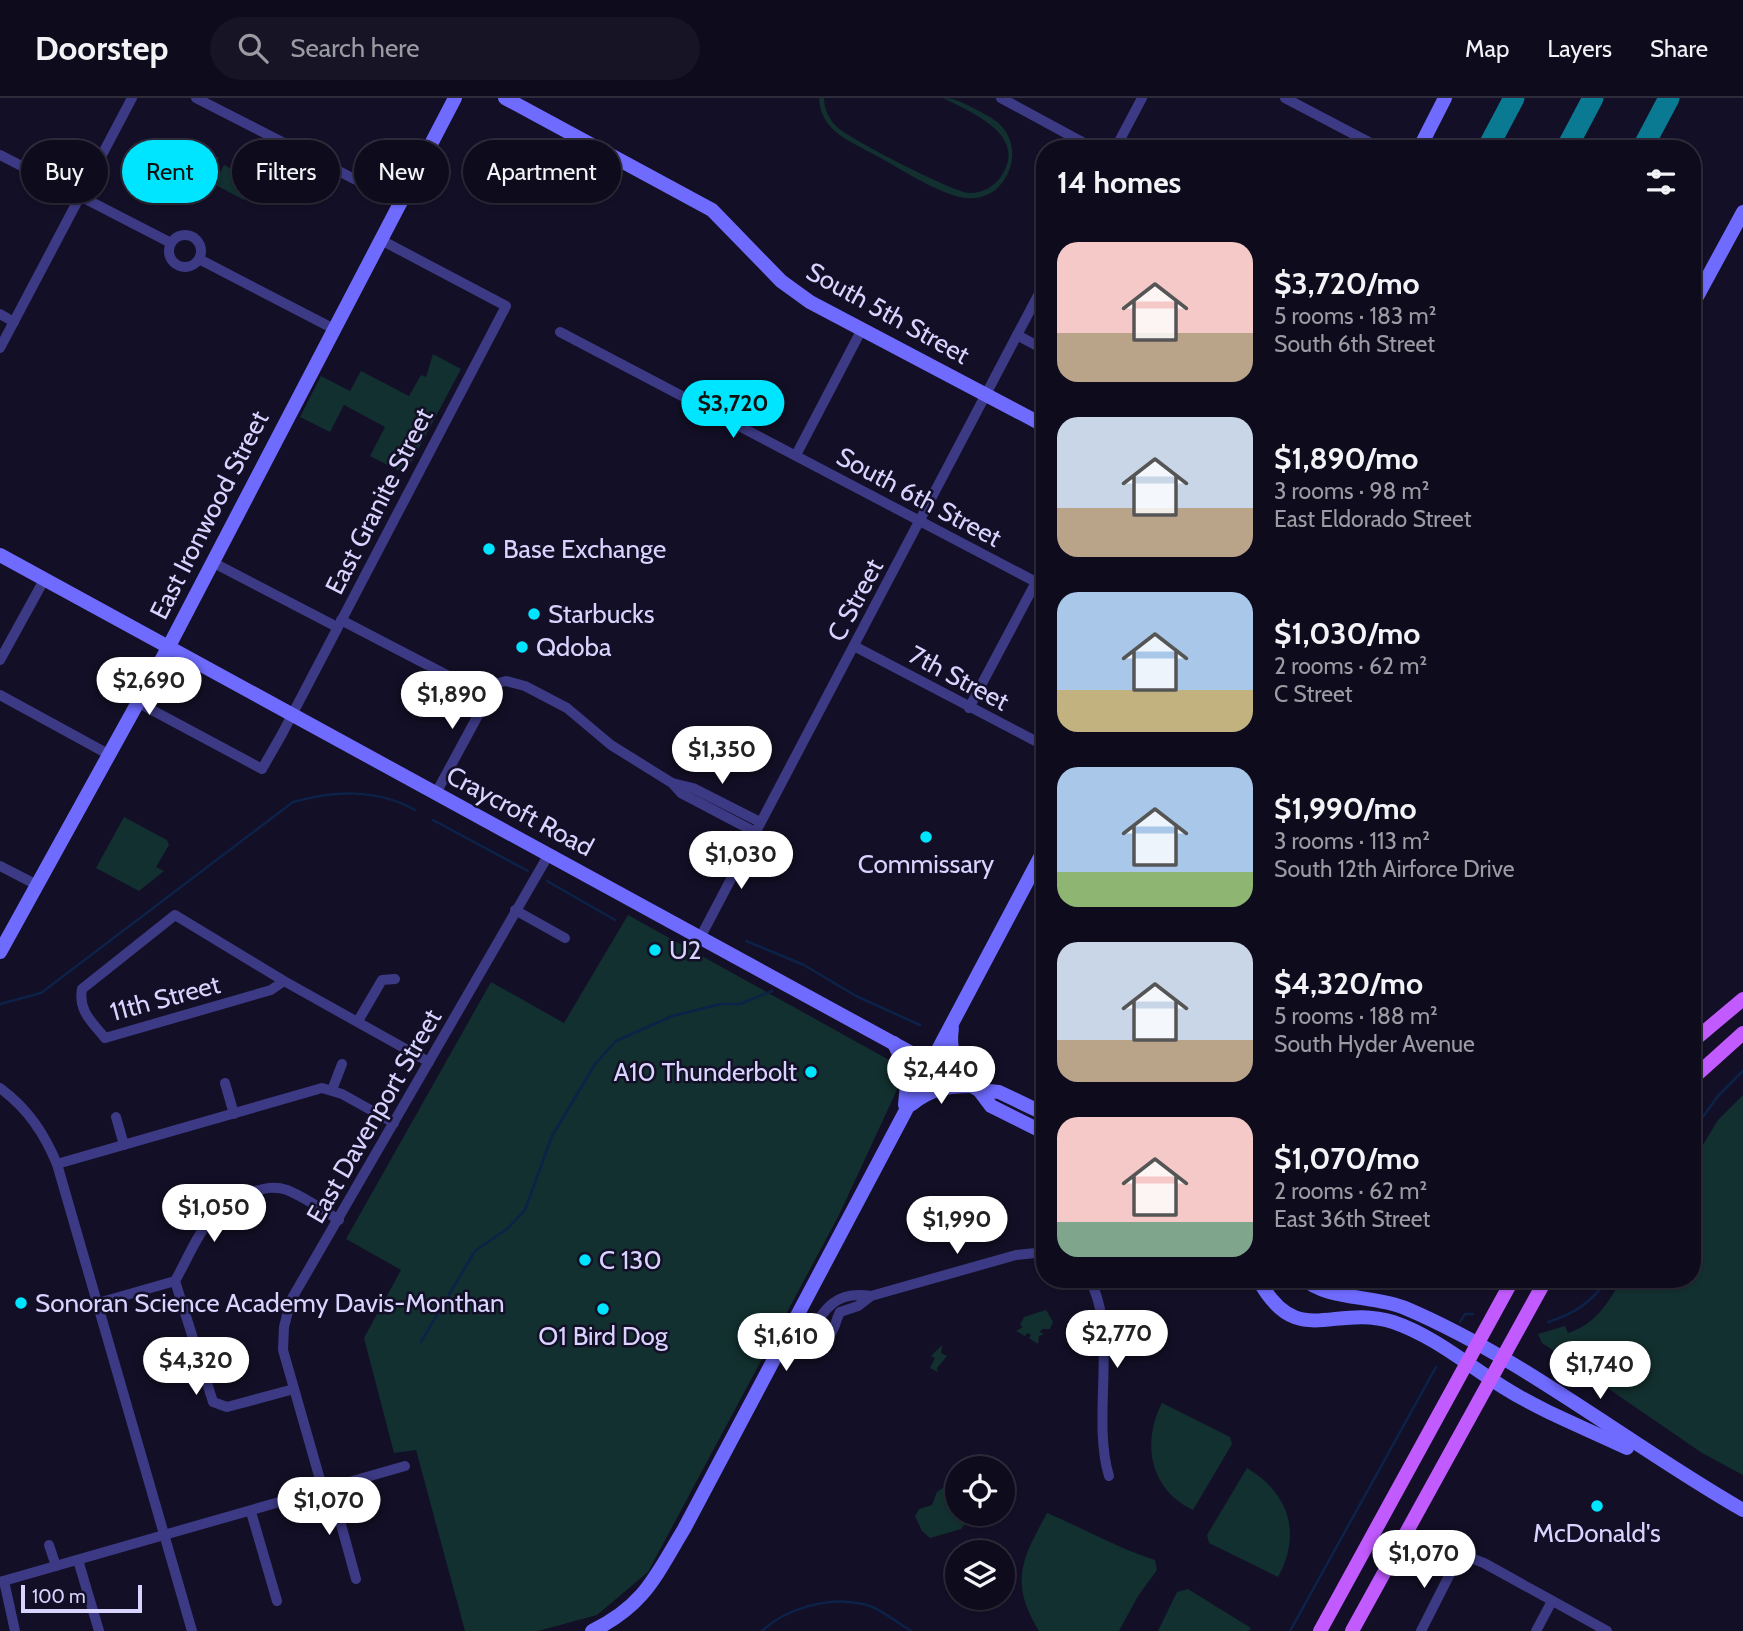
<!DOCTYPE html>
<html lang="en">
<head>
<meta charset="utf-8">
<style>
	:root { --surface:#0e0b1c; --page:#171425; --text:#f1f3f6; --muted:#9b9ba3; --line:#2e2b3b; --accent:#00e5ff }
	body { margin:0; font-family:Cabin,sans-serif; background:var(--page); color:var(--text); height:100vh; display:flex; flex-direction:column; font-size:26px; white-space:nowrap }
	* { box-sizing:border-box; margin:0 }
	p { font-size:23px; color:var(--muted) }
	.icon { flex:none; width:38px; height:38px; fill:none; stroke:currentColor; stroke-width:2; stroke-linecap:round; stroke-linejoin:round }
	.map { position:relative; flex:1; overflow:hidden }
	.drawer { position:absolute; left:1036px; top:42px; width:665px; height:1148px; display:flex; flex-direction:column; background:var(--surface); border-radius:28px; box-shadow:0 2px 5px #0004,0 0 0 2px var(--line) }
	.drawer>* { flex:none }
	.top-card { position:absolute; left:21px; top:42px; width:665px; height:63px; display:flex; gap:14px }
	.fabs { position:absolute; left:945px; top:1358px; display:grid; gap:14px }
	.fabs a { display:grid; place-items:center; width:70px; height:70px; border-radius:50%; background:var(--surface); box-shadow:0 2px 5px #0004,0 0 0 2px var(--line); font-size:35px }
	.scale { position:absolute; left:21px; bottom:18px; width:121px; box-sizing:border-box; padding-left:7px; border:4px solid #d9d4ff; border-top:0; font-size:19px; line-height:24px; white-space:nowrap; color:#d9d4ff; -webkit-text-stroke:5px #130f26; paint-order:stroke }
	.price { position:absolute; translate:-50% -60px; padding:0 16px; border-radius:24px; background:#fff; color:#222; font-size:23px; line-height:46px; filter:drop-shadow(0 2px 4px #0008) }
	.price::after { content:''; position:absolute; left:50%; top:42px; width:21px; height:16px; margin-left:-10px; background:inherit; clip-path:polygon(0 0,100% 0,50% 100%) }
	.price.on { background:var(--accent); color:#111 }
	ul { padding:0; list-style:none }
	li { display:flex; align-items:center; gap:21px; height:175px; padding:0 21px }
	li span { display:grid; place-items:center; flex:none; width:196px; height:140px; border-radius:21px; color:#555 }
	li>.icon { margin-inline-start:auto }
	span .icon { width:84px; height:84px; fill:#fffc; stroke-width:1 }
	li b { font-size:30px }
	h2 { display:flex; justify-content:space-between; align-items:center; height:84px; padding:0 21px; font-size:30px }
	.chip { padding:0 24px; border-radius:32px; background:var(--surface); box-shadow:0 2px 5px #0004,0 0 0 2px var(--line); font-size:24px; line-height:63px }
	.chip.on { background:var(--accent); color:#111 }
	header { display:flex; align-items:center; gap:42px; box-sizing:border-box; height:98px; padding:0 35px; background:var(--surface); border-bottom:2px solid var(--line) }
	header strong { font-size:33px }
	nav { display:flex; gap:38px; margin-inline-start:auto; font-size:24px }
	.search { width:490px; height:63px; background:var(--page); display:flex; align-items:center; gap:18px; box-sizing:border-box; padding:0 24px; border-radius:38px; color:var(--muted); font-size:26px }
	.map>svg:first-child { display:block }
</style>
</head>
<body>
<header>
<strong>Doorstep</strong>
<div class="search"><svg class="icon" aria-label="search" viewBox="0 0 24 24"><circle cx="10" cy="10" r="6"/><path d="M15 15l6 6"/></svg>Search here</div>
<nav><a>Map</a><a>Layers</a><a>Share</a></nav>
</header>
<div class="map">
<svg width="1743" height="1533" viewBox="0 0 1743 1533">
	<rect width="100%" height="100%" fill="#130f26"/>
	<g fill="#12302f">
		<path d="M819 0H824C824 11 829 21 837 29 850 41 954 95 970 95 983 95 995 88 1002 77 1028 36 970 14 943 0 956 0 965 6 977 12 986 17 996 21 1003 30 1026 58 1003 105 966 100 939 97 900 70 875 57 850 43 820 33 819 0Z"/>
		<path d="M204 52 219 60 205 86 190 77Z"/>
		<path d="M224 67 254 83 244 102 214 86Z"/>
		<path d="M433 256 461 271 405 376 370 358 385 329 344 307 330 334 300 319 321 278 350 293 361 273 409 298 421 277 426 279Z"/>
		<path d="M124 719 167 742 169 747 156 769 164 773 139 793 96 770Z"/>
		<path d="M628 817 891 963 901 973 902 981 839 1117 648 1474 597 1517 538 1533H465L416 1352 394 1355 364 1240 401 1172 346 1141 491 884 564 925Z"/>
		<path d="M1743 997V1377L1702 1355 1542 1245 1538 1236 1565 1228 1568 1235C1596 1226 1608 1205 1622 1181H1692V1065L1718 1022Z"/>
		<path d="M1046 1212 1053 1224 1050 1231H1042L1040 1234 1044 1236 1039 1238 1038 1246 1029 1240 1031 1237 1027 1235 1025 1238 1016 1233 1023 1229 1020 1227 1024 1219Z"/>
		<path d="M942 1247 941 1255 947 1258 937 1270 938 1274 930 1270 935 1260 931 1258Z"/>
		<path d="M1162 1305 1230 1339 1232 1346 1193 1412C1150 1392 1141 1345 1162 1305Z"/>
		<path d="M1247 1370C1289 1395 1302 1436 1278 1479L1209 1445 1207 1437Z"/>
		<path d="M943 1390 957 1397V1416H973L961 1431 930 1440 922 1433 915 1418 919 1411 932 1407 937 1394Z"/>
		<path d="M1047 1415C1083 1430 1117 1450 1155 1462L1157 1472 1138 1498 1119 1533H1039C1009 1484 1022 1461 1047 1415Z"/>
		<path d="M1188 1491 1251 1530 1249 1533H1158L1177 1494Z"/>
	</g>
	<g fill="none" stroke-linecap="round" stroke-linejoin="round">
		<g stroke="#0c2248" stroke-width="2.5">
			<path d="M433 722 528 773"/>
			<path d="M547 783 615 822"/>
			<path d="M746 843 804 867 856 898 920 927"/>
			<path d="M0 906 41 895 293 704C334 693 376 690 415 712"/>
			<path d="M1692 1034 1718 998 1743 973"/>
			<path d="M1460 1224 1465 1216H1473"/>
			<path d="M1548 1224C1574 1216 1592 1204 1608 1181"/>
			<path d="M421 1244 475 1153 508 1130 525 1112 552 1038 595 966 616 943 672 918 721 906H740L772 893"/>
			<path d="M762 1533C786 1510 830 1498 863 1506 879 1509 897 1525 911 1533"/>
			<path d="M1290 1533 1436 1269"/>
		</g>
		<g stroke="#0a7a92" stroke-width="21">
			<path d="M1487 51 1514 0"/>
			<path d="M1566 51 1593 0"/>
			<path d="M1642 51 1669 0"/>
		</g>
		<g stroke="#3d3a85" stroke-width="10">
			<path d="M196 0 401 105"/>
			<path d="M1001 0 1095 51"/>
			<path d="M1285 0 1382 51"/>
			<path d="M1115 51 1142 0"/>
			<path d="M0 57 171 145"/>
			<circle cx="185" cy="153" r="16"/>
			<path d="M199 161 334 231"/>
			<path d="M0 216 14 224"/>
			<path d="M560 234 1036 484 969 610"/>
			<path d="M1017 237 1045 252"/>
			<path d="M0 250 132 0"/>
			<path d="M796 357 862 231"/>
			<path d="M212 464 337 529"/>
			<path d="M341 522 464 586H495L506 583 525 588 567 610 611 647 672 685 681 695 755 734"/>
			<path d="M854 548 1045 648"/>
			<path d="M0 562 44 482"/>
			<path d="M0 597 108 656"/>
			<path d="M137 604 262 671 282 636 506 208 381 142"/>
			<path d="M672 685 693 690 760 724"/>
			<path d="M436 695 495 586"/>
			<path d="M0 768 37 787"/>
			<path d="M515 812 565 840"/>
			<path d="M701 838 1045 184"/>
			<path d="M284 883 271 892 105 940C92 924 78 913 82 891L175 817 284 883 429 964"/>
			<path d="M358 923 382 882 395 881"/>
			<path d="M225 985 234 1016"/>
			<path d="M0 990C28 1011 44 1035 57 1066L192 1533"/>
			<path d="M332 992 342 966"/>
			<path d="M116 1019 124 1047"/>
			<path d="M57 1066 322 990 342 996 394 1025"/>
			<path d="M1089 1181C1119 1232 1091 1320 1109 1378"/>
			<path d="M175 1183 213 1304 227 1309 294 1291"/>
			<path d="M871 1198 1016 1157 1045 1154"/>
			<path d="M98 1205 175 1183C197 1144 207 1105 255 1093 266 1090 275 1088 287 1092 305 1099 322 1112 339 1122"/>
			<path d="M780 1248C798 1256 820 1252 831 1235 836 1228 836 1221 840 1214L858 1208 871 1198C827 1191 821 1221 800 1252"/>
			<path d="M331 1390 356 1481"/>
			<path d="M323 1392 283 1252 284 1229 291 1202 549 756"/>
			<path d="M251 1414 277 1503"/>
			<path d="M49 1447 56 1468"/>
			<path d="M78 1462 99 1533"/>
			<path d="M4 1483 15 1533"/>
			<path d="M0 1484 405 1368"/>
			<path d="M1421 1533 1455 1466 1468 1459 1484 1465 1607 1533"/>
			<path d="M1536 1533 1552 1503"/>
		</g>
		<g stroke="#6f6bff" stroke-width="14">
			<path d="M505 0 712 112 781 183 810 204 1045 328"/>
			<path d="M1419 51 1445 0"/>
			<path d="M1692 208 1743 114"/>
			<path d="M0 457 979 992 999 994 1045 1016"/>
			<path d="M0 854 168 550 455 0"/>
			<path d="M952 930C948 954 957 965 970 985"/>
			<path d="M894 945 908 976 905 1007"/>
			<path d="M979 992 991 1008 1045 1035"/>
			<path d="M912 1006C931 991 947 988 971 988"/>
			<path d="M1258 1181C1297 1253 1333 1205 1393 1224 1432 1237 1468 1267 1503 1289 1541 1313 1585 1330 1627 1350"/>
			<path d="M1304 1181C1326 1202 1375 1197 1405 1210 1523 1260 1631 1348 1743 1412"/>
			<path d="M592 1533C644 1508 655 1479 684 1431L1045 750"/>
		</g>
		<g stroke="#c25bff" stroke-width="14">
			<path d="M1692 944 1743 901"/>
			<path d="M1692 981 1743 935"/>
			<path d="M1320 1533 1513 1181"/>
			<path d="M1352 1533 1546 1181"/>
		</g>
	</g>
	<g fill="#00e5ff" stroke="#130f26" stroke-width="2.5">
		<circle cx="489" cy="451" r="7"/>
		<circle cx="534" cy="516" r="7"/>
		<circle cx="522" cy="549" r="7"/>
		<circle cx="926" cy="739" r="7"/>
		<circle cx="655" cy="852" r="7"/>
		<circle cx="811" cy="974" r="7"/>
		<circle cx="585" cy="1162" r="7"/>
		<circle cx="21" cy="1205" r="7"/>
		<circle cx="603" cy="1211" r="7"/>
		<circle cx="1597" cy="1408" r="7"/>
	</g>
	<g text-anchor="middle" stroke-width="5" stroke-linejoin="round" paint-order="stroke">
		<g font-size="26" fill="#d9d4ff" stroke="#130f26">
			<text transform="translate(888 215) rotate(29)" y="9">South 5th Street</text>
			<text transform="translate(919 399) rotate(28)" y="9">South 6th Street</text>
			<text transform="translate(379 403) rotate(-63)" y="9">East Granite Street</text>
			<text transform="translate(209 417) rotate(-63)" y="9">East Ironwood Street</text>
			<text transform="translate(855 502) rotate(-62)" y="9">C Street</text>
			<text transform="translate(959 580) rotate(28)" y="9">7th Street</text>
			<text transform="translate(520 713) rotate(28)" y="9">Craycroft Road</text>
			<text transform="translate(165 900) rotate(-15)" y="9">11th Street</text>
			<text transform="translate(374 1018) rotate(-60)" y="9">East Davenport Street</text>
		</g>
		<g font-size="26" fill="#d9d4ff" stroke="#130f26" text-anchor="start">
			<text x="503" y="460">Base Exchange</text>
			<text x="548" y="525">Starbucks</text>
			<text x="536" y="558">Qdoba</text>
			<text x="926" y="775" text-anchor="middle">Commissary</text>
			<text x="669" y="861">U2</text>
			<text x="797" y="983" text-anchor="end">A10 Thunderbolt</text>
			<text x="599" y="1171">C 130</text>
			<text x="35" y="1214">Sonoran Science Academy Davis-Monthan</text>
			<text x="603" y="1247" text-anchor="middle">O1 Bird Dog</text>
			<text x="1597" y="1444" text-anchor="middle">McDonald's</text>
		</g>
	</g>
</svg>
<div class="fabs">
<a><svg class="icon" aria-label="locate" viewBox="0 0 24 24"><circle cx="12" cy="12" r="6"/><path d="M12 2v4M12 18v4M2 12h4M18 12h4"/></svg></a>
<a><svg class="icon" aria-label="layers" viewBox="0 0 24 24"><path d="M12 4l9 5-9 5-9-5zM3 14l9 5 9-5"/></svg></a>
</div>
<div class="scale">100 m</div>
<b class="price on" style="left:733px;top:342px">$3,720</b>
<b class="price" style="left:149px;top:619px">$2,690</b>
<b class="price" style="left:452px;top:633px">$1,890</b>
<b class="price" style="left:722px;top:688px">$1,350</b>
<b class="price" style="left:741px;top:793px">$1,030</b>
<b class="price" style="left:941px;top:1008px">$2,440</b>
<b class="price" style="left:214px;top:1146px">$1,050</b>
<b class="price" style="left:957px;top:1158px">$1,990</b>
<b class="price" style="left:1117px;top:1272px">$2,770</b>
<b class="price" style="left:786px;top:1275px">$1,610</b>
<b class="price" style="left:196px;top:1299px">$4,320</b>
<b class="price" style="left:1600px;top:1303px">$1,740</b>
<b class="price" style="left:329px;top:1439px">$1,070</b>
<b class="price" style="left:1424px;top:1492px">$1,070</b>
<div class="top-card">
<a class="chip">Buy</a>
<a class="chip on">Rent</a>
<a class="chip">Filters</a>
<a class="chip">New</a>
<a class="chip">Apartment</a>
</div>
<section class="drawer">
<h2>14 homes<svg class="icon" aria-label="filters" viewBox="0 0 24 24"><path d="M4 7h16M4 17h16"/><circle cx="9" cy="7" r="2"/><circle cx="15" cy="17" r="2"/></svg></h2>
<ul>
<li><span style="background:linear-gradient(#f6c9c9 65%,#b9a48a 0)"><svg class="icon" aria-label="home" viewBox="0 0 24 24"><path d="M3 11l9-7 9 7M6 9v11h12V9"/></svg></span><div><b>$3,720/mo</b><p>5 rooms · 183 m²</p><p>South 6th Street</p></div></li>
<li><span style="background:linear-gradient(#c9d6e8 65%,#b9a48a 0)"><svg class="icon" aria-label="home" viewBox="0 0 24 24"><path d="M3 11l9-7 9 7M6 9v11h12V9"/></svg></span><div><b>$1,890/mo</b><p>3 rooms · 98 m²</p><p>East Eldorado Street</p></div></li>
<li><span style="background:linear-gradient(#a9c7e8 70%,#c2b280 0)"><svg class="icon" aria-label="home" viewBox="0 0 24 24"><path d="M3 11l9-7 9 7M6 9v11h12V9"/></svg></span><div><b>$1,030/mo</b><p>2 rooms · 62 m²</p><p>C Street</p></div></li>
<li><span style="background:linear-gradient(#a9c7e8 75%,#8fb573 0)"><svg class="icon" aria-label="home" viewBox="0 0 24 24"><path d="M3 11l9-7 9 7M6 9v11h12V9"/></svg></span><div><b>$1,990/mo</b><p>3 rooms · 113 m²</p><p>South 12th Airforce Drive</p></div></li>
<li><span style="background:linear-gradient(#c9d6e8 70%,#b9a48a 0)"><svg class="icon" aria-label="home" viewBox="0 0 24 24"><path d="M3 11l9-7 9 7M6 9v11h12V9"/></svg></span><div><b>$4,320/mo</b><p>5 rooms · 188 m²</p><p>South Hyder Avenue</p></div></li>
<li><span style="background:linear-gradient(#f6c9c9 75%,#7fa58c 0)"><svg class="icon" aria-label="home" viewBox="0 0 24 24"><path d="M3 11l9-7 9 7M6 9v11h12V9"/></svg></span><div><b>$1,070/mo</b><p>2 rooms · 62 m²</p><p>East 36th Street</p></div></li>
</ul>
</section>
</div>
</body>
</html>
